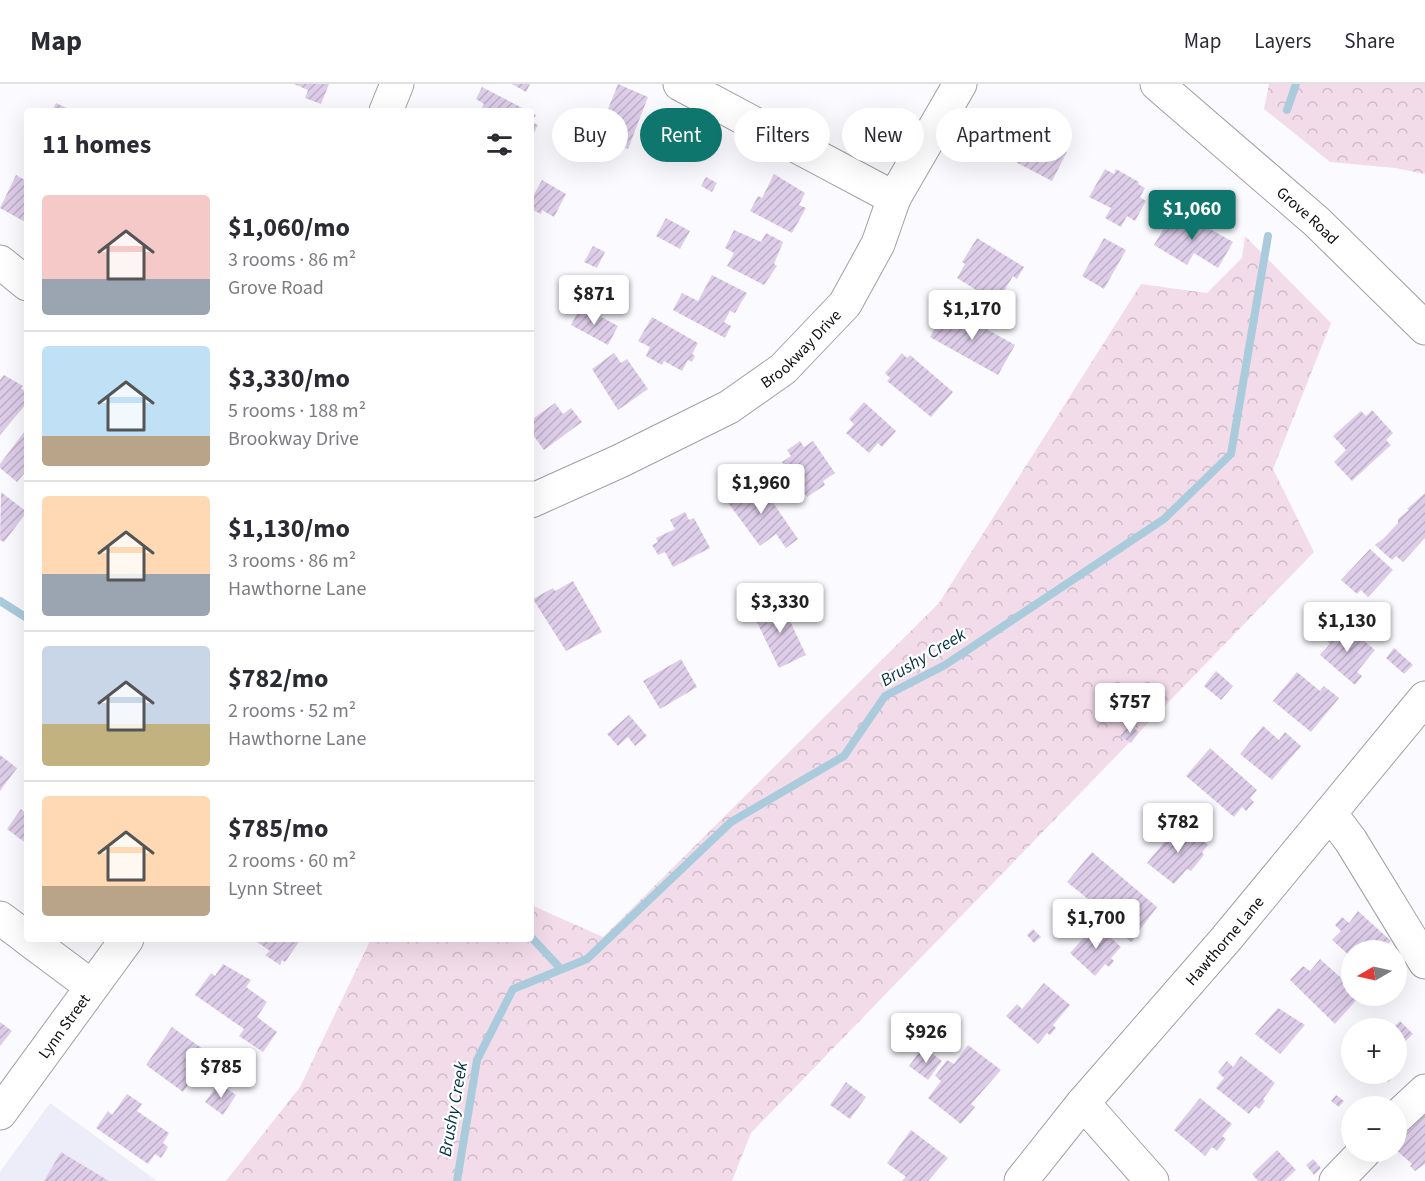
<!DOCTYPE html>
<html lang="en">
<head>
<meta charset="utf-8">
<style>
	:root { --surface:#fff; --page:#f7f7f7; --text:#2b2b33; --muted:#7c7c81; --line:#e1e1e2; --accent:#0f766e }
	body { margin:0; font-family:"Source Sans 3",sans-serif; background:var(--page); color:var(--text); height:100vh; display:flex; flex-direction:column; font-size:22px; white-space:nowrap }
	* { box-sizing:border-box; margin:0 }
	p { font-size:20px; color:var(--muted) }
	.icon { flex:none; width:33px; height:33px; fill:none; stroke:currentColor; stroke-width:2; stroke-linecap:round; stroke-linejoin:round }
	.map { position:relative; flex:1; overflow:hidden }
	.side { position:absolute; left:24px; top:24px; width:510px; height:834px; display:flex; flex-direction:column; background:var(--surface); border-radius:6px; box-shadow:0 6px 24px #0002 }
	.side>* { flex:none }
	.top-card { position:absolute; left:552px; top:24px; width:570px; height:54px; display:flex; gap:12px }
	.needle { width:39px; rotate:261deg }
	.fabs { position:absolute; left:1341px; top:856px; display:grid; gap:12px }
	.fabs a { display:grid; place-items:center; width:66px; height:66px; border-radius:50%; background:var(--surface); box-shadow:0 6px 24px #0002; font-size:30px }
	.price { position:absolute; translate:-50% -51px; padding:0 14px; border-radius:6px; background:#fff; color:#222; font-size:20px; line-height:39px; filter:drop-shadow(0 2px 3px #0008) }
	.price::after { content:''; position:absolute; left:50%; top:36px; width:18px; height:14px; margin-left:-9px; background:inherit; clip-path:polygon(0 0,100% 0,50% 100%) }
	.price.current { background:var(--accent); color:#fff }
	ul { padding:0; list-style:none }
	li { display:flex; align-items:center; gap:18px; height:150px; padding:0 18px }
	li+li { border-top:2px solid var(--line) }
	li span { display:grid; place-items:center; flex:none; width:168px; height:120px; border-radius:6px; color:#555 }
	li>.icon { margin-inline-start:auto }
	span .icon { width:72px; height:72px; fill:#fffc; stroke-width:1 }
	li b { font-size:26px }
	h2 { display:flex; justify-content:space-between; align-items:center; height:72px; padding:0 18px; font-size:26px }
	.tag { padding:0 21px; border-radius:27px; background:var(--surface); box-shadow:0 6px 24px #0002; font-size:21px; line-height:54px }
	.tag.current { background:var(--accent); color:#fff }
	header { display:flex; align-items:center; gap:36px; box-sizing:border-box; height:84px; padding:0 30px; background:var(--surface); border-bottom:2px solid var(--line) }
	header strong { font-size:28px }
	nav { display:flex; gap:33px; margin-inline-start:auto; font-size:21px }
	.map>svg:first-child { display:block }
</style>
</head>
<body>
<header>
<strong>Map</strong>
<nav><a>Map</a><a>Layers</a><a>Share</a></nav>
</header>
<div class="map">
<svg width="1425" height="1097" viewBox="0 0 1425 1097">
	<defs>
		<pattern id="forest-crowns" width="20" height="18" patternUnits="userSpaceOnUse" patternTransform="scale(1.5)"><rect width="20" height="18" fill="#f3dcea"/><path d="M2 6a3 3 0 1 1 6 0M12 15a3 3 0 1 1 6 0" fill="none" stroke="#cfbcc8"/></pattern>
		<pattern id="building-hatch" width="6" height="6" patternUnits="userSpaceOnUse" patternTransform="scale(1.5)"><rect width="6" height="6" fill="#decde9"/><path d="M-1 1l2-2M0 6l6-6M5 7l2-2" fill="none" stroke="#bdafc7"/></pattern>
	</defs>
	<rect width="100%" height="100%" fill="#fbfbff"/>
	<path fill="#ededf9" d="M50 1019 157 1097H0V1088Z"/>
	<g fill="url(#forest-crowns)">
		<path d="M1269 0H1425V90L1395 84 1330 78 1264 25Z"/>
		<path d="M1245 152 1331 239 1273 385 1314 468 751 1049 732 1097H226L300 1003 371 855H531V821L603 853 939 519 1141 200 1207 209 1242 174Z"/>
	</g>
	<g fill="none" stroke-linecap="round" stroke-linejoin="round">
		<g stroke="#aacbdc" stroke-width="8">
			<path d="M1287 26 1296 0"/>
			<path d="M0 517 27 534"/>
			<path d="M531 853 561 885"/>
			<path d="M457 1097 477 976 513 905 587 875 731 738 844 672 885 612 945 581 1164 435 1231 370 1268 152"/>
		</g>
	</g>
	<g fill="url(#building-hatch)">
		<path d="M294 0H329L321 20 305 14 308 6Z"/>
		<path d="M512 0H530L526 8Z"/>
		<path d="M618 0 648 13 628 65 597 53Z"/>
		<path d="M482 3 528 27H480L484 20 476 15Z"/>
		<path d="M56 19 73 27H52Z"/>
		<path d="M531 29 536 31 532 38 538 41 534 49 531 48Z"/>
		<path d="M1006 33 1059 60 1058 63 1067 68 1052 97 998 69 1005 54 997 50Z"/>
		<path d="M1105 85 1114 90 1116 85 1139 98 1138 100 1145 104 1140 113 1146 117 1135 137 1127 132 1121 143 1105 134 1111 124 1089 113Z"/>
		<path d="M774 90 805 109 799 121 806 124 792 149 750 127 758 112 762 114Z"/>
		<path d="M16 91 25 96 27 93V139L0 124Z"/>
		<path d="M706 93 717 99 712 108 701 102Z"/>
		<path d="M542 96 566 110 554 133 542 126 541 130 531 125V116Z"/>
		<path d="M1175 125 1233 158 1218 184 1194 169 1187 181 1154 161Z"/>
		<path d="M666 134 690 147 680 165 656 152Z"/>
		<path d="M734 146 761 158 766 149 783 158 774 180 777 182 764 201 727 182 734 169 725 164Z"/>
		<path d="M977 154 1024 183 1017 195 1013 192 997 219 957 194 965 180 962 178Z"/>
		<path d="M1104 154 1126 166 1104 205 1082 192Z"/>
		<path d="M593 162 605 168 597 184 584 178Z"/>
		<path d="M712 191 747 209 735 229 730 227 724 238 731 242 725 254 673 226 682 209 698 217Z"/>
		<path d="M581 222 618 242 608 261 571 241Z"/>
		<path d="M947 223 1015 261 998 291 930 253Z"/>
		<path d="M652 233 698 259 692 270 695 272 692 278 688 276 682 287 664 277 662 281 646 272 650 263 638 257Z"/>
		<path d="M614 269 621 279 627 275 648 305 618 326 592 285Z"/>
		<path d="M902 269 907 274 910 271 953 308 931 333 887 297 890 294 885 289Z"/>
		<path d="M4 291 23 302 21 304 27 309V319L0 351V296Z"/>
		<path d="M864 318 896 347 882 363 878 359 869 369 846 349 854 340 849 335Z"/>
		<path d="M555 319 563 330 571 324 582 338 544 366 531 348V336Z"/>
		<path d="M1372 326 1393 349 1386 356 1391 361 1352 397 1334 378 1346 366 1333 352 1361 327 1366 332Z"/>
		<path d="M27 344V386L17 398 0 384V380Z"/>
		<path d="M800 357 804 363 813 357 835 389 823 397 825 401 807 413 782 378 791 372 787 366Z"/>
		<path d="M756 394 798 455 786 464 776 450 760 462 726 416Z"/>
		<path d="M1 408 27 428 4 458 0 456Z"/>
		<path d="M1425 409V454L1403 478 1396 472 1392 476 1375 461 1383 455 1398 439V435L1409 426 1407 425Z"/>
		<path d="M685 428 689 436 694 434 710 464 673 483 665 468 658 471 652 461 658 458 656 454 675 445 670 436Z"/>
		<path d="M1370 465 1393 486 1368 513 1361 506 1357 510 1341 496Z"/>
		<path d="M573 497 602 548 566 567 533 515 553 504 555 507Z"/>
		<path d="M780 516 806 571 779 584 753 530Z"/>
		<path d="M1346 542 1375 566 1357 588 1362 592 1355 601 1320 571 1330 560 1325 555 1333 546 1339 550Z"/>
		<path d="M1394 564 1413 581 1404 590 1386 574Z"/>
		<path d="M681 575 697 603 660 625 643 597Z"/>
		<path d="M1216 587 1233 602 1221 616 1204 602Z"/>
		<path d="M1297 588 1320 607 1324 602 1339 614 1311 648 1273 617Z"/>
		<path d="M629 631 647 652 635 662 628 653 618 662 607 650Z"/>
		<path d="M1129 641 1139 648 1131 659 1120 652Z"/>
		<path d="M1263 642 1279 656 1285 648 1301 662 1272 696 1240 670Z"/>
		<path d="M1210 664 1257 706 1250 714 1254 718 1246 727 1242 723 1234 733 1186 692Z"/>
		<path d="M0 671 17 684 0 707Z"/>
		<path d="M21 725 27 730V760L7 745Z"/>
		<path d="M1181 738 1208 761 1202 768 1204 771 1191 787 1187 785 1174 800 1147 779Z"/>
		<path d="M1092 768 1157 823 1131 858 1100 832 1104 828 1067 798Z"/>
		<path d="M1358 827 1391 857 1384 865 1385 867H1352V874L1332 856 1341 847 1335 841 1342 833 1349 839Z"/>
		<path d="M1096 840 1121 863 1111 874 1114 877 1109 883 1105 880 1095 892 1070 869Z"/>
		<path d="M1033 845 1041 853 1034 859 1027 851Z"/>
		<path d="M253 855H301L285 878 282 876 280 881 265 871 270 867Z"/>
		<path d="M1320 875 1348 900 1352 896V912H1360L1335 940 1290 896 1303 882 1310 887Z"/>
		<path d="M223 880 251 896 246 903 267 918 257 933 277 948 263 968 239 952 244 945 195 911 211 889 215 892Z"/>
		<path d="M1044 899 1070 921 1053 941 1056 944 1050 951 1047 949 1038 960 1006 932 1017 920 1022 925Z"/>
		<path d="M1278 924 1305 941 1280 970 1255 950Z"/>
		<path d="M1400 937 1413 950 1396 966V945H1392Z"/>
		<path d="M0 938 12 947 0 962Z"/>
		<path d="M172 943 210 970 183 1008 146 981Z"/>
		<path d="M968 961 1001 986 971 1020 975 1023 961 1040 928 1014 941 997 935 992 947 976 954 980Z"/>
		<path d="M923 963 942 977 928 996 909 982Z"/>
		<path d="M1241 972 1275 999 1263 1015 1265 1017 1259 1025 1255 1022 1249 1030 1216 1004 1224 994 1218 988 1227 977 1233 983Z"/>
		<path d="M1380 990H1396L1388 998Z"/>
		<path d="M846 998 866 1013 850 1035 830 1021Z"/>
		<path d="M219 999 236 1011 223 1031 205 1018Z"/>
		<path d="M127 1010 142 1020 137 1027 169 1049 163 1059 168 1063 161 1074 155 1070 148 1080 96 1044 108 1027 112 1031Z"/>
		<path d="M1336 1011 1344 1017 1339 1023 1331 1017Z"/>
		<path d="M1200 1014 1232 1040 1222 1052 1226 1055 1217 1067 1212 1063 1205 1072 1174 1046Z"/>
		<path d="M1425 1022V1080L1415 1087 1410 1082 1412 1080 1396 1066V1055Z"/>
		<path d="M911 1046 948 1074 928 1097H902L906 1093 887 1079Z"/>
		<path d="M1277 1066 1296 1086 1284 1097H1258L1252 1090Z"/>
		<path d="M61 1068 109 1097H44Z"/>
		<path d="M1313 1075 1321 1084 1314 1091 1306 1081Z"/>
	</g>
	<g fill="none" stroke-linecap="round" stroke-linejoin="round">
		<defs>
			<g id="minor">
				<path d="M680 0 894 114"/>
				<path d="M386 27 397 0"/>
				<path d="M0 178 27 200"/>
				<path id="s1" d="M531 417 620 377 729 323 783 285 845 220 878 160 894 114 960 0"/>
				<path d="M1330 729 1351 757 1425 878"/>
				<path d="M0 834 27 854"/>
				<path d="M28 855 91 902"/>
				<path d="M1083 1019 1152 1097"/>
				<path id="s2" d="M0 1029 127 855"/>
				<path d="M1396 1034 1425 1007"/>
				<path id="s3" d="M1021 1097 1083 1019 1226 855 1425 614"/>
				<path d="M1336 1097 1364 1068"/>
			</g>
			<g id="major">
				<path id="s4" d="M1157 0 1317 138 1425 244"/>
			</g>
		</defs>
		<use href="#minor" stroke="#a0a0a4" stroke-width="35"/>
		<use href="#major" stroke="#a0a0a4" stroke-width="35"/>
		<use href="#minor" stroke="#fff" stroke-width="33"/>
		<use href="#major" stroke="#fff" stroke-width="33"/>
	</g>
	<g text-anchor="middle" stroke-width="4.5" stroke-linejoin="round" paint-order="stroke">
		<g font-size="16" fill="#0f0f11" stroke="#fff">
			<text dy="6" stroke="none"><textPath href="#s4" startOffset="200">Grove Road</textPath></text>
			<text dy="6" stroke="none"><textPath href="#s1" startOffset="312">Brookway Drive</textPath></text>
			<text dy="6" stroke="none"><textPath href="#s3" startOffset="315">Hawthorne Lane</textPath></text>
			<text dy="6" stroke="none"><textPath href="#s2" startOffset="108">Lynn Street</textPath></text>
		</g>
		<g font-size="18" font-style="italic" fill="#033245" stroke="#fff">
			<text transform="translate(923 573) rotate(-31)" y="6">Brushy Creek</text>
			<text transform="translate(453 1025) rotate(-80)" y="6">Brushy Creek</text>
		</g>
	</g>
</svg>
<div class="fabs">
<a><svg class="needle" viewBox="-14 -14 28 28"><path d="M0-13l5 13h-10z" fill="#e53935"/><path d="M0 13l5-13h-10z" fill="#7c7c81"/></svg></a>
<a>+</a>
<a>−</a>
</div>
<b class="price current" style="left:1192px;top:157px">$1,060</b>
<b class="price" style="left:594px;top:242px">$871</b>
<b class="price" style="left:972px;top:257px">$1,170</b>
<b class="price" style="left:761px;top:431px">$1,960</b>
<b class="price" style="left:780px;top:550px">$3,330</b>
<b class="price" style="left:1347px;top:569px">$1,130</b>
<b class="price" style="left:1130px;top:650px">$757</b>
<b class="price" style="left:1178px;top:770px">$782</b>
<b class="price" style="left:1096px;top:866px">$1,700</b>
<b class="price" style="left:926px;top:980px">$926</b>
<b class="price" style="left:221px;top:1015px">$785</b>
<div class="top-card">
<a class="tag">Buy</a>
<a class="tag current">Rent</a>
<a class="tag">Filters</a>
<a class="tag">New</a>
<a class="tag">Apartment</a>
</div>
<section class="side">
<h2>11 homes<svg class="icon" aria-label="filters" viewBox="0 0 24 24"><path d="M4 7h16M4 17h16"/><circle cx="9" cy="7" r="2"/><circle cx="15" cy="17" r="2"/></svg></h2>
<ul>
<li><span style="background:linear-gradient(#f6c9c9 70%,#9aa5b1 0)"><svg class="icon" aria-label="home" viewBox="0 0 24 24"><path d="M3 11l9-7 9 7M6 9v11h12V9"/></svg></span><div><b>$1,060/mo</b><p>3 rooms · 86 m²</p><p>Grove Road</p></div></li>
<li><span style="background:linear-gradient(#bfe0f5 75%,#b9a48a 0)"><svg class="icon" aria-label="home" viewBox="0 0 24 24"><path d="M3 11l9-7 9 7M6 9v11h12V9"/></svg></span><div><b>$3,330/mo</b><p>5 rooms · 188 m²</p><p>Brookway Drive</p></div></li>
<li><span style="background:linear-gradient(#ffd9b3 65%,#9aa5b1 0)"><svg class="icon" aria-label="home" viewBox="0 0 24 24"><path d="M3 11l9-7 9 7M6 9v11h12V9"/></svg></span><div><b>$1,130/mo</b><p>3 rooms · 86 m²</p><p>Hawthorne Lane</p></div></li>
<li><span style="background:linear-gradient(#c9d6e8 65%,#c2b280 0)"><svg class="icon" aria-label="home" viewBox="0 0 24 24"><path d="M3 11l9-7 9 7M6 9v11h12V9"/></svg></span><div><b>$782/mo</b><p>2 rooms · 52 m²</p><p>Hawthorne Lane</p></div></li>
<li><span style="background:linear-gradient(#ffd9b3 75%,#b9a48a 0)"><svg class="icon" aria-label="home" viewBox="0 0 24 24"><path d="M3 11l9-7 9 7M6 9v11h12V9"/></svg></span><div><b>$785/mo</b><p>2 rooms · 60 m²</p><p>Lynn Street</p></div></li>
</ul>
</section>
</div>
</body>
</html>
